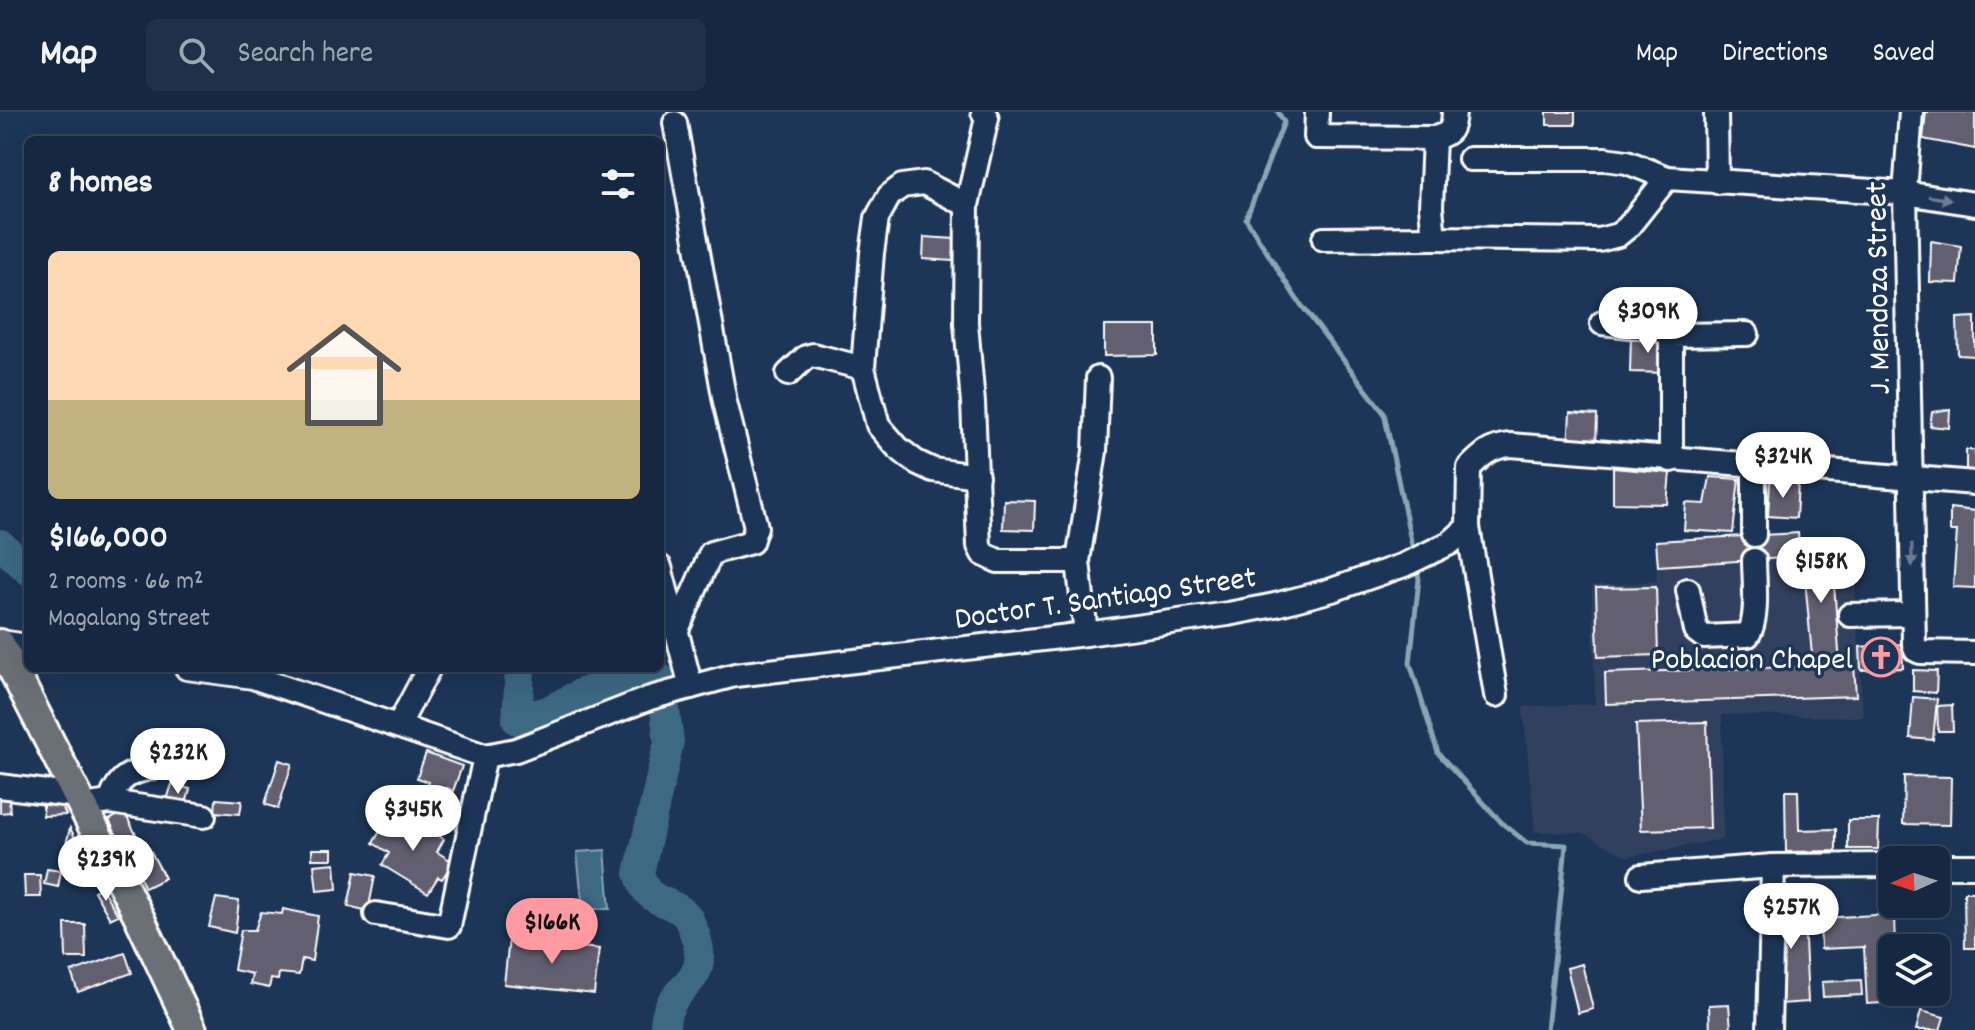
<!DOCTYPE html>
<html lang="en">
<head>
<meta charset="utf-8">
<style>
	:root { --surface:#162841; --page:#1f3048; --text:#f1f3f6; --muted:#9ea6b1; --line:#35445a; --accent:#ff9aa2 }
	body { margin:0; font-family:Dekko,sans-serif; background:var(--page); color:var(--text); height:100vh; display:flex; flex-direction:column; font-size:30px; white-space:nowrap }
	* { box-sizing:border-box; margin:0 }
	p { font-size:26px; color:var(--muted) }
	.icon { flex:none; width:44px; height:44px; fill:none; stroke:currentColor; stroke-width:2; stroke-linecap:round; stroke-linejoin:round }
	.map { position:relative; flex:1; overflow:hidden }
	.details { position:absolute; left:24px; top:24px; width:640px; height:536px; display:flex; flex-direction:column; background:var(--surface); border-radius:12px; box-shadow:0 8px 32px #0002,0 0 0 2px var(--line) }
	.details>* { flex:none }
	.needle { width:52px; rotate:267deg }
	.controls { position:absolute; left:1878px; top:734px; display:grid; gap:16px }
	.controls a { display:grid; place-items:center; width:72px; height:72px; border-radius:12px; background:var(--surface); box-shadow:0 8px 32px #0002,0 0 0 2px var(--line); font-size:40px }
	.price { position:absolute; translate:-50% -68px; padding:0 18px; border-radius:28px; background:#fff; color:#222; font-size:26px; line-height:52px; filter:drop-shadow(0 2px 4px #0008) }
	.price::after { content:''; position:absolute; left:50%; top:48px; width:24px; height:18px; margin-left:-12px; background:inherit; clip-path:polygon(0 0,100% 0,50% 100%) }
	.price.on { background:var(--accent); color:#111 }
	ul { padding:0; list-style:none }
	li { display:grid; align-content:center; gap:16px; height:424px; padding:0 24px }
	li span { display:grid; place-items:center; height:248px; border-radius:12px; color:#555 }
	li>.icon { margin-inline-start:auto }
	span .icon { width:144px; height:144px; fill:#fffc; stroke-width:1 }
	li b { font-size:34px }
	h2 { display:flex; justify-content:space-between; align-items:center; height:96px; padding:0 24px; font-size:34px }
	header { display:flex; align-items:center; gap:48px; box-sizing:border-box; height:112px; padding:0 40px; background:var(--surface); border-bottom:2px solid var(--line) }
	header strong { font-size:38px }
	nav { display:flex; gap:44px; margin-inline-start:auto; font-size:28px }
	.search { width:560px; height:72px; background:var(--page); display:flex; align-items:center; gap:20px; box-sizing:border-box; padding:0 28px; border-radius:12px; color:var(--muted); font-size:30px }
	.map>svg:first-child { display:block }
</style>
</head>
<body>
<header>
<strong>Map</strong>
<div class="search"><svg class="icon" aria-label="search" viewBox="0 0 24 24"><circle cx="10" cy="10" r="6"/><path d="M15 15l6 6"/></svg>Search here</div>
<nav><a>Map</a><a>Directions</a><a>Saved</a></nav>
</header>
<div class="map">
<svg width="1975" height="918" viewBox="0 0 1975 918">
	<rect width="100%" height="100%" fill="#1d3557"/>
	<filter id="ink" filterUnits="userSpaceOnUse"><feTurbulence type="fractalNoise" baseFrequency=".0125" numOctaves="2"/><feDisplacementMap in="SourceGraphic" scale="16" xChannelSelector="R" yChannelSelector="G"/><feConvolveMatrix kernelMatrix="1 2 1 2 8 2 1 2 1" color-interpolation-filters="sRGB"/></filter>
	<g filter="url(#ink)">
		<path fill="#32415e" d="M1852 427 1863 605 1722 603 1723 727 1627 745 1583 721 1535 720 1523 595 1595 592 1592 474 1657 469 1655 434Z"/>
		<path fill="#3e6983" stroke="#8ba5b5" stroke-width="2" d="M605 738 610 797H583L577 740Z"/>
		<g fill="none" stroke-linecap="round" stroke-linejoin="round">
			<g stroke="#8ba5b5" stroke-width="5">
				<path d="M1278 0 1284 10 1246 107 1296 186 1384 301 1414 443"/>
				<path d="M1416 453 1419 467 1410 551 1438 641 1502 711 1527 731 1566 733 1547 918"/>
			</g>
			<g stroke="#3e6983" stroke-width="30">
				<path d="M0 432 28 458"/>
				<path d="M520 556 517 608 548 599 582 581 645 560 661 567 669 630 639 761C641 766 643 774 647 779 656 791 681 793 688 806 724 879 663 865 665 918"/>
			</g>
		</g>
		<g fill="#625e6f" stroke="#fff" stroke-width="2">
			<rect x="1547" y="0" width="28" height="13"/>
			<path d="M1926 0H1975V37L1923 27Z"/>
			<path d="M924 125 955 127 953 149 923 147Z"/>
			<path d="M1931 129 1961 134 1958 171 1930 170Z"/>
			<path d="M1975 205V244L1958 243 1957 206Z"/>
			<path d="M1104 214H1157V243L1104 244Z"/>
			<path d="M1631 224 1666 226V261L1630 260Z"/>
			<path d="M1950 297 1949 316 1930 314 1932 300Z"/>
			<path d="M1570 301 1597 303 1596 335 1568 334Z"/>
			<path d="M1966 338H1975V364L1966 363Z"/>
			<path d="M1613 356 1670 361 1667 392 1613 391Z"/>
			<path d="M1710 365 1739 367 1733 421 1684 418 1686 391 1705 392Z"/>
			<path d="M1770 369 1798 371 1796 406 1768 404Z"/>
			<path d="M1004 388 1035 389 1034 418 1003 417Z"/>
			<path d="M1950 396 1975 399V476L1953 475 1957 419H1950Z"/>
			<path d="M1798 421 1800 445 1658 454 1656 429Z"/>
			<path d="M1831 432 1840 553 1813 554 1802 435Z"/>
			<path d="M1656 475 1658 543 1598 545 1596 476Z"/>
			<path d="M1902 532 1903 556 1861 558 1860 535Z"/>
			<path d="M1854 553 1856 584 1606 592 1605 561Z"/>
			<path d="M1913 558 1937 559 1936 581 1913 579Z"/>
			<path d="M1913 585 1937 587 1933 628 1910 626Z"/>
			<path d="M1952 593 1953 619H1938L1937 594Z"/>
			<path d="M1707 610 1710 716 1641 718 1636 612Z"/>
			<path d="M426 641 462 654 453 679 447 676 443 688 449 690 445 703 421 694 429 670 417 666Z"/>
			<path d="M279 648 292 652 278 697 265 692Z"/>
			<path d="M1904 664 1951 665 1950 713 1903 712Z"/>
			<path d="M172 672 190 677 185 696 166 691Z"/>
			<path d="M1785 679H1798L1799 718 1836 717V739L1786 740Z"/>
			<path d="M9 686 10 700 0 701V687Z"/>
			<path d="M43 686 59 687 66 703 43 704Z"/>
			<path d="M216 687 242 689 240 702 215 700Z"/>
			<path d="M124 700 138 726 122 734 109 708Z"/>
			<path d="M408 705 444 727 437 740 453 750 442 767 438 765 428 781 382 753 389 741 373 731 385 711 394 716 398 710 403 713Z"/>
			<path d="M1848 708H1879L1878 737H1848Z"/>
			<path d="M70 716 86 747 64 756 61 753Z"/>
			<path d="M149 736 165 766 145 776 130 745Z"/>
			<rect x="312" y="737" width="20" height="10"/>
			<path d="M335 751 337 777 317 779 314 753Z"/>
			<path d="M47 757 61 759 58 775 44 772Z"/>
			<path d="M355 760 375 764 368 799 348 794Z"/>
			<path d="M24 763H40L41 785H25Z"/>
			<path d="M101 775 118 803 110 807 94 779Z"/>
			<path d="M1964 780H1975V836H1965Z"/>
			<path d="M216 786 239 789 235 821 209 815Z"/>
			<path d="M1803 787 1808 890 1780 892 1775 788Z"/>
			<path d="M283 797 318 804 312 849 302 847 299 863 279 861 278 868 271 867 269 876 250 872 252 862 234 858 241 818H255L261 800 282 802Z"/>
			<path d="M1894 802 1895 836H1892V880H1898V890L1867 892 1864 835 1821 837 1820 806Z"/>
			<path d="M65 812H85L86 846H66Z"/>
			<path d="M509 827 599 837 594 882 504 872Z"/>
			<path d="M125 841 132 861 78 880 71 860Z"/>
			<path d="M1582 852 1593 897 1578 901 1567 856Z"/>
			<path d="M1861 868 1862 883 1823 885 1822 870Z"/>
			<path d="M1729 892 1731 918H1710L1709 893Z"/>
			<path d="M1921 899 1944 905 1940 918H1916Z"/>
		</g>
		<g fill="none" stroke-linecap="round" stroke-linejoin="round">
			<defs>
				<g id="minor">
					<path d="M983 0 987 6 967 93 966 211 973 291 979 434 983 442 998 449H1078L1086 522"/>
					<path d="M1317 0 1316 25 1434 26C1451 22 1453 17 1454 0"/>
					<path d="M1716 0 1717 70"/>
					<path d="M1911 0 1905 81 1914 532 1916 538 1920 540 1975 541"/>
					<path d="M675 11 725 290 756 415 751 430 711 441 676 520"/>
					<path d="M1434 26 1431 95 1434 126 1599 128 1618 123 1628 115 1667 66 1905 81 1975 92"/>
					<path d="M1470 47H1605L1627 50 1667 66"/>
					<path d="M967 93 924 71 902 74 889 84 877 106 872 141 863 256 878 313 898 336 916 350 933 358 977 364"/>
					<path d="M1324 127 1434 126"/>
					<path d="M1602 211 1658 217 1671 223"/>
					<path d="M788 262 806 245 813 243 863 256"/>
					<path d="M1671 348V223L1747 222"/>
					<path d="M1468 415 1496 583"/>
					<path d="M1754 423V355"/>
					<path d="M1078 449 1095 339 1098 266"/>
					<path d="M660 455 691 575"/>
					<path d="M1688 478 1696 519 1704 525 1748 523C1759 507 1754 467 1754 448"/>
					<path d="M1850 503 1913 502"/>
					<path d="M0 530 28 534"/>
					<path d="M187 556 253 565 485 644 516 638 650 586 735 563 1086 522 1228 502 1275 493 1332 478 1404 453 1450 431 1468 415 1469 356C1482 343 1490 335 1510 333L1975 371"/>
					<path d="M398 614 429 556"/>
					<path d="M0 674 78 684"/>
					<path d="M110 690C119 662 132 660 159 654"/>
					<path d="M82 694 110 690 204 704"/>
					<path d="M1936 754H1975"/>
					<path d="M1641 764 1773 754 1892 753"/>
					<path d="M376 802 449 814 485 644"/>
					<path d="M1769 918 1773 754"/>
				</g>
				<path id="major" d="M0 532 139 805 192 918"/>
			</defs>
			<use href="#minor" stroke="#fff" stroke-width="28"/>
			<use href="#major" stroke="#fff" stroke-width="34"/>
			<use href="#minor" stroke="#1d3557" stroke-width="22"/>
			<use href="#major" stroke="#6b6f74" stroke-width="28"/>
		</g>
		<defs><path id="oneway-solid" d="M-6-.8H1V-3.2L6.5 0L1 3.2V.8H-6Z" transform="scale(2)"/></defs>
		<g fill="#6c7c92">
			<use href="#oneway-solid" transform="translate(1940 86) rotate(9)"/>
			<use href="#oneway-solid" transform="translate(1912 443) rotate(89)"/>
		</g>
	</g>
	<defs>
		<symbol id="church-ring" viewBox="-11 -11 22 22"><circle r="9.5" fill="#1d3557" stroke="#ff9aa2" stroke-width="1.5"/><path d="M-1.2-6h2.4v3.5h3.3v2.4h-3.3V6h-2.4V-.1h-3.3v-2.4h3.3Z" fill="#ff9aa2"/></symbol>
	</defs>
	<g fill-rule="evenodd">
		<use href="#church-ring" x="1859" y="523" width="44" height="44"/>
	</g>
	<g text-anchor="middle" stroke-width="7" stroke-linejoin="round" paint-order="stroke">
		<g font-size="32" fill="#fff" stroke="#1d3557">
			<text transform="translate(1876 176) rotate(-91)" y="11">J. Mendoza Street</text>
			<text transform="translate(1105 484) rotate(-8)" y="11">Doctor T. Santiago Street</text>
		</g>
		<g font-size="32" fill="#fff" stroke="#1d3557" text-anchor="end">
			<text x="1853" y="556">Poblacion Chapel</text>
		</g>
	</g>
</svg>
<div class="controls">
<a><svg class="needle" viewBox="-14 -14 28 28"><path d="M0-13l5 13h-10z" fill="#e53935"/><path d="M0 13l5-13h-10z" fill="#9ea6b1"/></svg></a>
<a><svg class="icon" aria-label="layers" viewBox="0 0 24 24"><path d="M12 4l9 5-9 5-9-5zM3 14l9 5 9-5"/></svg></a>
</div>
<b class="price" style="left:1648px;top:243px">$309K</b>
<b class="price" style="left:1783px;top:388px">$324K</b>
<b class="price" style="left:1821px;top:493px">$158K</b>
<b class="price" style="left:178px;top:684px">$232K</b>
<b class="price" style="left:413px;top:741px">$345K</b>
<b class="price" style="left:106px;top:791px">$239K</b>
<b class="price" style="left:1791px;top:839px">$257K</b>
<b class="price on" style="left:552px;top:854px">$166K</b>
<section class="details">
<h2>8 homes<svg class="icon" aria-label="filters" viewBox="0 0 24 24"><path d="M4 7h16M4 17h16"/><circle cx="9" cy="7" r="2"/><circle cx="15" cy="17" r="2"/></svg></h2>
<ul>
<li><span style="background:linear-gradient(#ffd9b3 60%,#c2b280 0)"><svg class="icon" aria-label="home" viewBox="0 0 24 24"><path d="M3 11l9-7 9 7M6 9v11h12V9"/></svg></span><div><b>$166,000</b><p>2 rooms · 66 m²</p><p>Magalang Street</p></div></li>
</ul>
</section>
</div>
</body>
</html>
